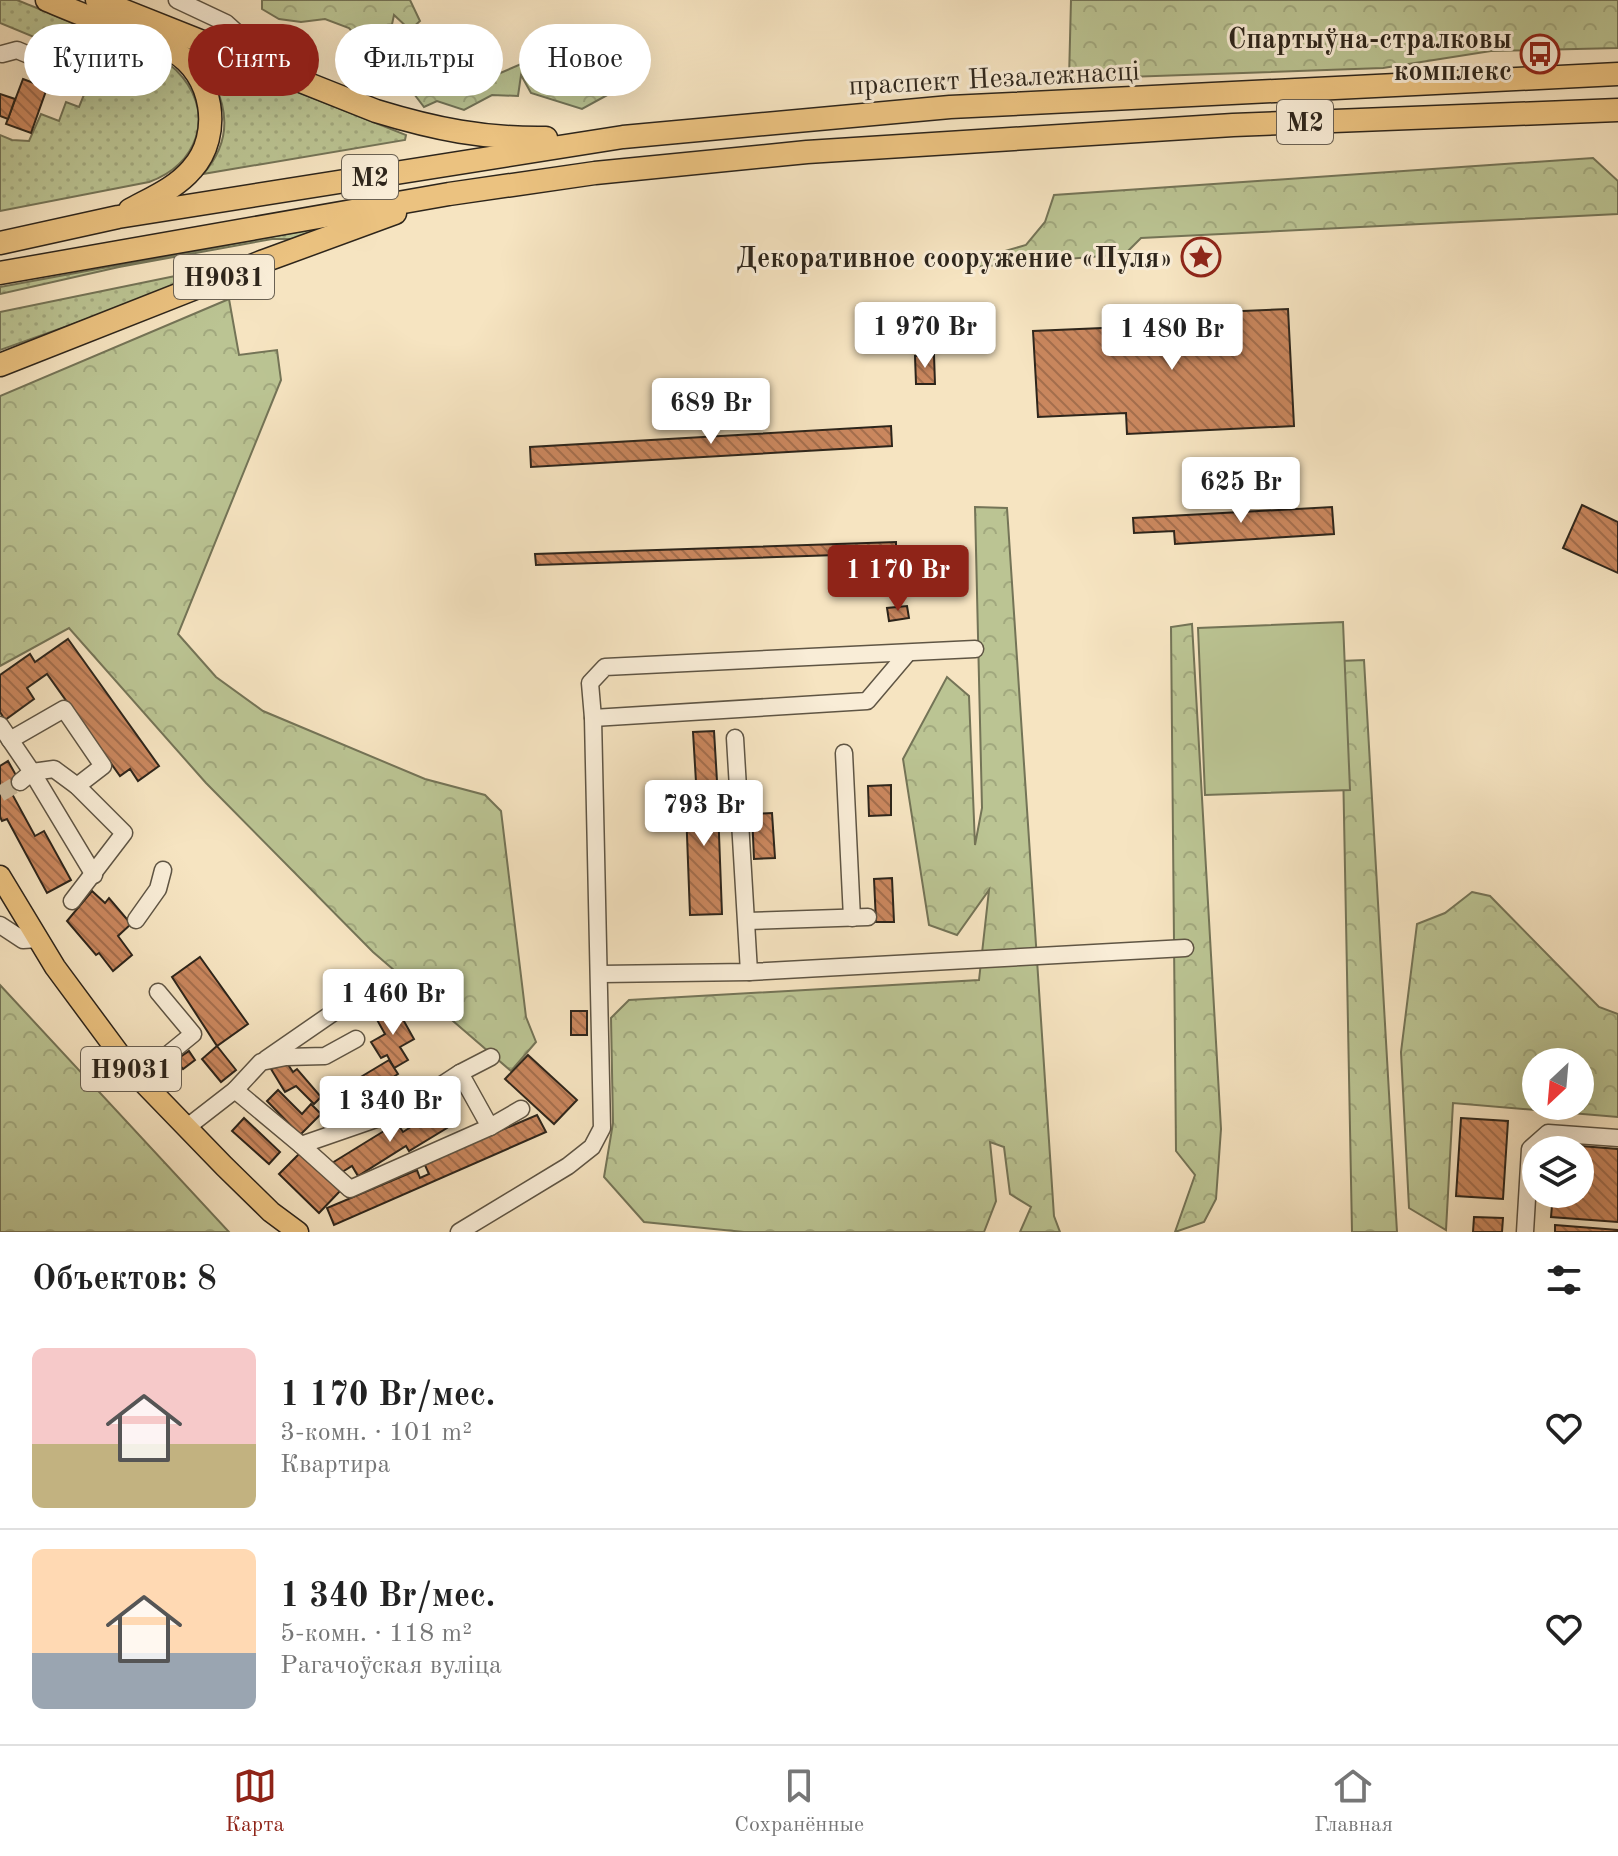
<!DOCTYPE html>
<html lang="ru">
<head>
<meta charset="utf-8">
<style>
	:root { --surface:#fff; --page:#f6f6f6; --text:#222; --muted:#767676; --line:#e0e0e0; --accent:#8f2418 }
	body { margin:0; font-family:"Old Standard TT",serif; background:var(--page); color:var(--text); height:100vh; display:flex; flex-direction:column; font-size:30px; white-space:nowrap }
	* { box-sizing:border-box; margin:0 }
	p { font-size:26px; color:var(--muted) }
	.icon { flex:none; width:44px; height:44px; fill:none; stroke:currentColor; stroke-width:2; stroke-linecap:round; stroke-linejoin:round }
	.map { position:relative; height:1232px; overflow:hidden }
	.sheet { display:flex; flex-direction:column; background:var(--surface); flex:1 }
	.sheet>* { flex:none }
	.top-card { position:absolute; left:24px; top:24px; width:800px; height:72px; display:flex; gap:16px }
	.needle { width:52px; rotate:206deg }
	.buttons { position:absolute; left:1522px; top:1048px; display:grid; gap:16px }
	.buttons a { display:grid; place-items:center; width:72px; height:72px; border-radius:50%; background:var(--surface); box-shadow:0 8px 32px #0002; font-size:40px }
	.price { position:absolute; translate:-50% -68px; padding:0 18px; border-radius:8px; background:#fff; color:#222; font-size:26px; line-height:52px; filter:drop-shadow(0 2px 4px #0008) }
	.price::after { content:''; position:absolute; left:50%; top:48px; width:24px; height:18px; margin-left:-12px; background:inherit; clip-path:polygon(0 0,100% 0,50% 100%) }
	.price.selected { background:var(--accent); color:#fff }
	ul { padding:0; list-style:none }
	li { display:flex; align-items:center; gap:24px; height:200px; padding:0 32px }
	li+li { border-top:2px solid var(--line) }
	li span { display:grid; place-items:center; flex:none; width:224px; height:160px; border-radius:12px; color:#555 }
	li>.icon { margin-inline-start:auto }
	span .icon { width:96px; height:96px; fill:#fffc; stroke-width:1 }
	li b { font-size:34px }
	h2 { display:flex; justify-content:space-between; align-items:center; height:96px; padding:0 32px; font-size:34px }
	.pill { padding:0 28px; border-radius:36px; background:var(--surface); box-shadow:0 8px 32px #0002; font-size:28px; line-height:72px }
	.pill.selected { background:var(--accent); color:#fff }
	.dock { display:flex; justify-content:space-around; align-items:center; height:112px; border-top:2px solid var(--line); background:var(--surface); font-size:22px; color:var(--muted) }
	.dock a { display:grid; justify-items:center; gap:4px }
	.dock .selected { color:var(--accent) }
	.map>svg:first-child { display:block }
</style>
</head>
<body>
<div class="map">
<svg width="1618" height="1232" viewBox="0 0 1618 1232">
	<defs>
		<pattern id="grass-dots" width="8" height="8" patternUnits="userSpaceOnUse" patternTransform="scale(2)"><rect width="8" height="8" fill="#bbc493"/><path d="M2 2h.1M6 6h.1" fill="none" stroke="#a1a87e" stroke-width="1.8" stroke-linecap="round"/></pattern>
		<pattern id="forest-crowns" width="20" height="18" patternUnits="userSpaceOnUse" patternTransform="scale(2)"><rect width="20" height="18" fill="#bbc493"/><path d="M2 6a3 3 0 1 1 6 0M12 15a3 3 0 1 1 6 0" fill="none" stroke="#a1a87e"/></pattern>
		<pattern id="building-back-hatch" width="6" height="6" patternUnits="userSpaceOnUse" patternTransform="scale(2)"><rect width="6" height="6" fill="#ca875e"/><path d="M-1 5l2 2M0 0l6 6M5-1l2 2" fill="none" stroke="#a46e4d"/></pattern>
	</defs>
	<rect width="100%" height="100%" fill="#f6e4c1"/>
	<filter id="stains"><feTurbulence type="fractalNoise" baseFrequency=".0025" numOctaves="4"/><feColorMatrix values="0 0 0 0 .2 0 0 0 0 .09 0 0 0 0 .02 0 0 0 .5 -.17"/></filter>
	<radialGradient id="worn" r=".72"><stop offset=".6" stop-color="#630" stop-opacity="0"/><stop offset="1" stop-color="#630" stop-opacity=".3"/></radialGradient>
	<g fill="url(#grass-dots)" stroke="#747457" stroke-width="2">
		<path d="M0 0H17C50 13 82 27 115 40 135 48 160 55 176 70 194 88 204 112 196 137 188 161 171 174 149 182L0 211V135L12 140 29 141 41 114 59 121 66 102 79 107 97 63 0 23Z"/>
		<path d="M178 44 406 135 405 140 203 174C243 129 222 76 178 44Z"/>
		<path d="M319 228 321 231 301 239H272L119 267 0 294V287Z"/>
		<path d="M253 260 0 350V312Z"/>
	</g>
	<g fill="url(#forest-crowns)" stroke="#747457" stroke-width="2" fill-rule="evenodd">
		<path d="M262 0H410L420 21 410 30 394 15 388 43 363 44 349 28 325 19 301 22 279 19 262 9Z"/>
		<path d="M1071 0H1618V48L1491 51 1383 68 1069 79Z"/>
		<path d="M428 49 454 63 477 83 556 49 614 67 611 93 582 109 531 93 521 75 518 96 492 95 464 110 437 101 424 107 411 90 372 69Z"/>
		<path d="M1593 158 1618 181V214L1141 238 1125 254 974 267 988 256 1026 245 1045 222 1054 195Z"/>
		<path d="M229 299 239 355 277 350 281 380 178 634 216 677 263 711 425 779 485 795 501 811 526 1017 536 1042 511 1071 373 952 206 783 69 628 0 666V396Z"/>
		<path d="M975 507 1007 508 1054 1216 1060 1232H1020L1031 1207 1010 1194 1004 1147 990 1142 996 1201 984 1232H744L644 1222 604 1177 613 1123 611 1018 629 1000 979 980 989 890 957 935 929 925 903 759 947 677 969 696 975 845 982 808Z"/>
		<path d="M1192 624 1221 1129 1216 1199 1204 1222 1175 1232 1195 1175 1176 1151 1171 627Z"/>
		<path d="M1364 660 1397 1232H1352L1341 661Z"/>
		<path d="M1472 892 1490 896 1599 1007 1618 1014V1117L1453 1103 1446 1230 1409 1208 1401 1052 1417 924 1445 913ZM1536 1062H1580V1106H1536Z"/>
		<path d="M0 985 229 1232H0Z"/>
	</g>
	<path fill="#bbc493" stroke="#747457" stroke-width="2" d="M1343 622 1350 790 1205 795 1198 628Z"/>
	<g fill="url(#building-back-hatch)" stroke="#2d251b" stroke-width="2">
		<path d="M83 63 91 66 86 78 78 75Z"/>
		<path d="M23 79 47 88 31 133 6 124Z"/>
		<path d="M0 94 15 99 8 119 0 116Z"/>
		<path d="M1288 309 1294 426 1127 434 1126 413 1038 417 1033 331 1126 327V316Z"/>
		<path d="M934 355 935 384H916L915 356Z"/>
		<path d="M891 426 892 446 531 467 530 447Z"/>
		<path d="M1582 505 1618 522V573L1563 548Z"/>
		<path d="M1332 507 1334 534 1175 544 1174 531 1134 533 1133 518Z"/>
		<path d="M896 542V553L536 565 535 554Z"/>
		<path d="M907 606 909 618 889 621 887 608Z"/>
		<path d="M68 639 159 766 138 781 130 769 120 776 47 674 27 688 34 699 5 720 0 712V675L30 654 35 662Z"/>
		<path d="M714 731 717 781 696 782 693 732Z"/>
		<path d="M8 761 22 786 11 792 35 836 44 831 71 880 47 893 7 819 2 821 0 817V766Z"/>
		<path d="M717 781 722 914 690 915 685 782Z"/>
		<path d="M891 785V815L869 816 868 786Z"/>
		<path d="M772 813 775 858 754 859 752 814Z"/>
		<path d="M892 878 894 922H876L874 879Z"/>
		<path d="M92 891 105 903 109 898 131 924 118 936 132 955 113 971 99 953 96 955 67 921Z"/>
		<path d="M200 957 248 1024 217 1046 172 977Z"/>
		<path d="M396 1007 414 1039 400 1047 408 1060 394 1068 387 1055 381 1058 371 1042 385 1034 376 1018Z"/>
		<rect x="571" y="1011" width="16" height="24"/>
		<path d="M217 1046 236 1070 221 1082 202 1059Z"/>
		<path d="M189 1051 195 1060 183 1069 176 1060Z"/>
		<path d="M528 1055 577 1100 554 1124 505 1079Z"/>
		<path d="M389 1060 398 1074 353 1102 344 1087Z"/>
		<path d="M287 1063 293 1072 297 1069 321 1097 314 1104 296 1086 285 1092 271 1069Z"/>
		<path d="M278 1090 302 1114 311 1104 321 1114 300 1135 267 1101Z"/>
		<path d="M436 1111 447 1128 409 1151 406 1146 358 1176 352 1166 339 1174 332 1163 397 1123 403 1132Z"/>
		<path d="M537 1115 546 1132 334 1225 327 1208 417 1170 420 1178 429 1174 424 1163Z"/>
		<path d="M244 1118 280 1152 269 1164 232 1131Z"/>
		<path d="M1461 1118 1508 1121 1503 1199 1456 1196Z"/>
		<path d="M1556 1144 1618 1149V1222L1551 1217 1553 1194H1580V1150H1556Z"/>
		<path d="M302 1151 341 1190 319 1213 279 1174Z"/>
		<path d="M1474 1217 1503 1218 1502 1232H1473Z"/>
		<path d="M1555 1225 1618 1230V1232H1555Z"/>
	</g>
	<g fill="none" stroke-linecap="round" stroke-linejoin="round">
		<path stroke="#cebea0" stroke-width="16" stroke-dasharray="16 8" stroke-linecap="butt" d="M0 794 20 782"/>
		<defs>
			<g id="minor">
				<path d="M177 0 226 23 256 50 279 65"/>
				<path d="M2 54 17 50 72 73"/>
				<path d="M593 718 867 701 906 655"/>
				<path d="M0 725 32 772 94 875"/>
				<path d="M735 738 749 972"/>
				<path d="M10 740 64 709 103 766 77 786"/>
				<path d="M844 753 852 918"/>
				<path d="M20 782 32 772 54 769 77 786 124 833 72 901"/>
				<path d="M136 920 158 889 163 870"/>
				<path d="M747 921 868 917"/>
				<path d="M0 925 23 940 38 939"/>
				<path d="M601 974 749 972 1185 948"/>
				<path d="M266 1059 366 990"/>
				<path d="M139 1078 193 1034 158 992"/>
				<path d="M235 1090 261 1062 286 1057 325 1056 356 1039"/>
				<path d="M490 1127 521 1109"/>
				<path d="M186 1128 235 1090 301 1145 405 1109 460 1073 491 1057"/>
				<path d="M301 1145 350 1189 490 1127 460 1073"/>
				<path d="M459 1232 568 1166 592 1147 602 1128 593 718 590 683 605 667 975 649"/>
				<path d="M1525 1232 1530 1149 1548 1133 1618 1138"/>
			</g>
			<path id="major" d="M0 876 55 967 132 1071 224 1166 271 1212 298 1232"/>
			<g id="highway">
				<path d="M47 0C75 12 104 23 133 35 146 40 161 44 173 51 213 73 223 135 192 169 176 188 152 198 130 210"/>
				<path d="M97 0 376 111C435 129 484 139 546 138"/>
				<path d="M0 243 118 217 623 137 950 107 1618 74"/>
				<path d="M0 273 449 194 595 173 807 152 1233 125 1618 110"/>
				<path d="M0 365 264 261 395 213"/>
			</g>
		</defs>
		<use href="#minor" stroke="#5f5544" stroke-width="19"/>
		<use href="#major" stroke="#2d251b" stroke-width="23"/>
		<use href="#highway" stroke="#2d251b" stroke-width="25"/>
		<use href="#minor" stroke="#f9edd7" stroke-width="16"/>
		<use href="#major" stroke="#ebc280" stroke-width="20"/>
		<use href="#highway" stroke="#ebc280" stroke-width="22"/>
	</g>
	<defs>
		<symbol id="bus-ring" viewBox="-11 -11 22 22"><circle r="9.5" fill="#f9edd7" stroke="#8f2418" stroke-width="1.5"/><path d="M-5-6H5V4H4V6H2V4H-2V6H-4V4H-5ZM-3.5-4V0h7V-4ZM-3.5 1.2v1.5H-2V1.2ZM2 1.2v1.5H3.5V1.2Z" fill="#8f2418"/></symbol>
		<symbol id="sight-ring" viewBox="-11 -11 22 22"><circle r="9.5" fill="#f9edd7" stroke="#8f2418" stroke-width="1.5"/><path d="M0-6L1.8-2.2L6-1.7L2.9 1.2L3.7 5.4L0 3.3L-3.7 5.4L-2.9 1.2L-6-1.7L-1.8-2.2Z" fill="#8f2418"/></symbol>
	</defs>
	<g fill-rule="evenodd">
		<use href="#bus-ring" x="1518" y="32" width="44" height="44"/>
		<use href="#sight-ring" x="1179" y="235" width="44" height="44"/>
	</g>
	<g text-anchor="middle" stroke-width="6" stroke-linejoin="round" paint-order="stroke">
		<g fill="#f9edd7" stroke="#6a6153" stroke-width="2">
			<rect x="1277" y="100" width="56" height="44" rx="6"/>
			<rect x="342" y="155" width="56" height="44" rx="6"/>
			<rect x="174" y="255" width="100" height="44" rx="6"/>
			<rect x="81" y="1047" width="100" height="44" rx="6"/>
		</g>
		<g font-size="26" font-weight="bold" fill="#2d251b">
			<text x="1305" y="131">М2</text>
			<text x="370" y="186">М2</text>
			<text x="224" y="286">Н9031</text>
			<text x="131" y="1078">Н9031</text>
		</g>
		<g font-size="28" font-weight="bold" fill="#2d251b" stroke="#f9edd7" text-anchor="end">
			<text x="1512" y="48">Спартыўна-стралковы<tspan x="1512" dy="32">комплекс</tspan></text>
			<text x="1173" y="267">Декоративное сооружение «Пуля»</text>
		</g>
		<g font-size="28" fill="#2d251b" stroke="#f9edd7">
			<text transform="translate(994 77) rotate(-3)" y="10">праспект Незалежнасці</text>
		</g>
	</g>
	<rect width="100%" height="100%" filter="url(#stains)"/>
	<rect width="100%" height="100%" fill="url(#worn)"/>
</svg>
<div class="buttons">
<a><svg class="needle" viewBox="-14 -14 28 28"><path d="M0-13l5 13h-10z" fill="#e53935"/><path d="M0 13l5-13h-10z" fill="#767676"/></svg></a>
<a><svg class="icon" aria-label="layers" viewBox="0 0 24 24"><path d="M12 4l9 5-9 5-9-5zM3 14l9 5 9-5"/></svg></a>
</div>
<b class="price" style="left:925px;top:370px">1 970 Br</b>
<b class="price" style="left:1172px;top:372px">1 480 Br</b>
<b class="price" style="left:711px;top:446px">689 Br</b>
<b class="price" style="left:1241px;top:525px">625 Br</b>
<b class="price selected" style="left:898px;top:613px">1 170 Br</b>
<b class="price" style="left:704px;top:848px">793 Br</b>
<b class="price" style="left:393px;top:1037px">1 460 Br</b>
<b class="price" style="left:390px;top:1144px">1 340 Br</b>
<div class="top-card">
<a class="pill">Купить</a>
<a class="pill selected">Снять</a>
<a class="pill">Фильтры</a>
<a class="pill">Новое</a>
</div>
</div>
<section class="sheet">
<h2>Объектов: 8<svg class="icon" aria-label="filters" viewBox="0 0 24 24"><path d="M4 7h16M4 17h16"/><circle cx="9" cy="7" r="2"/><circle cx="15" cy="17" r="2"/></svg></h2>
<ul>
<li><span style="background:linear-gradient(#f6c9c9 60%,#c2b280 0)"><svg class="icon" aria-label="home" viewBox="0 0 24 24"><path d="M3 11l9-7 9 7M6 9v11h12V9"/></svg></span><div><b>1 170 Br/мес.</b><p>3-комн. · 101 m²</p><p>Квартира</p></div><svg class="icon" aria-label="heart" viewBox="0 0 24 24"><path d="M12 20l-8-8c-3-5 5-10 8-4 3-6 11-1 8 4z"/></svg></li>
<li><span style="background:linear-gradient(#ffd9b3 65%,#9aa5b1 0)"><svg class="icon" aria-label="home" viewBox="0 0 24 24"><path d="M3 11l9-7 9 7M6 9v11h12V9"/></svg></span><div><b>1 340 Br/мес.</b><p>5-комн. · 118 m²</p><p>Рагачоўская вуліца</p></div><svg class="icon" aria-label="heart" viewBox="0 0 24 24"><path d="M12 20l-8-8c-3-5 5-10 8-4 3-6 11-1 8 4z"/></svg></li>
</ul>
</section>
<nav class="dock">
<a class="selected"><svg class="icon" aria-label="map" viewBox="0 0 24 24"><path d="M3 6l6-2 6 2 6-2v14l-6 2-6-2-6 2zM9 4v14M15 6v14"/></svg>Карта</a>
<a><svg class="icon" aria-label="saved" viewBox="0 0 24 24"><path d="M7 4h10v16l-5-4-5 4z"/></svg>Сохранённые</a>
<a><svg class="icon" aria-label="home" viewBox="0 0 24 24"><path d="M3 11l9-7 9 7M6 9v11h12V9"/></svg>Главная</a>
</nav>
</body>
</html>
